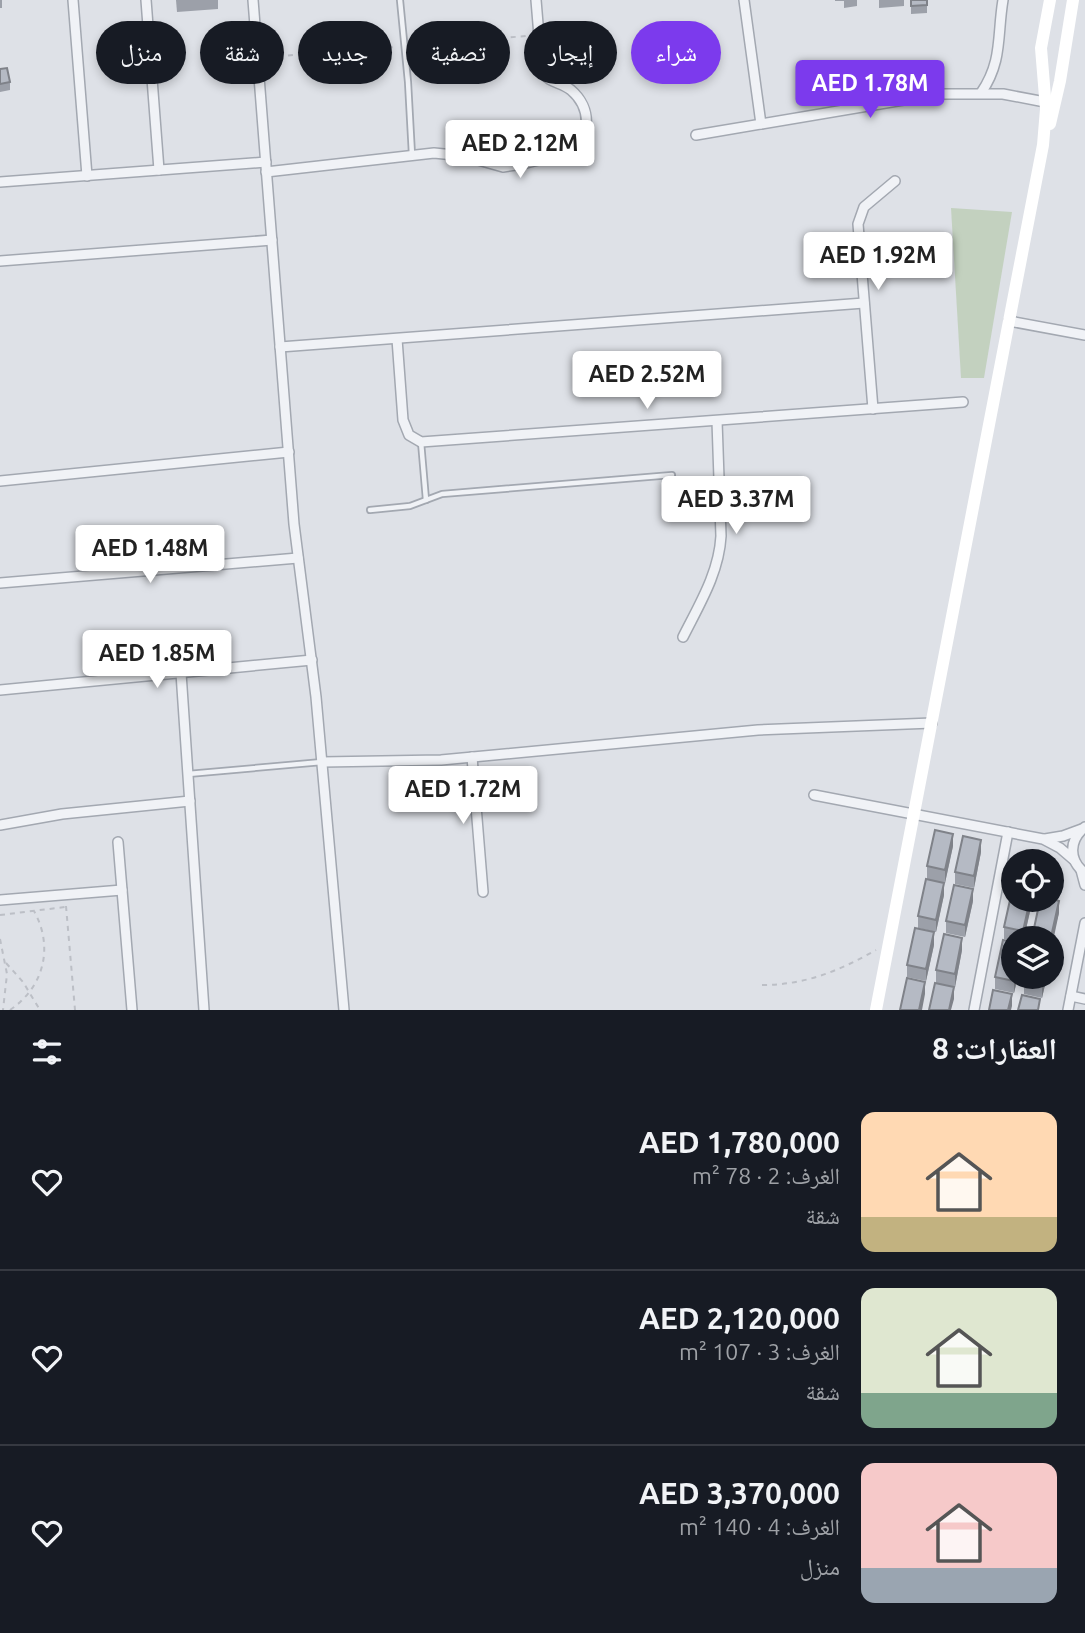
<!DOCTYPE html>
<html lang="ar">
<head>
<meta charset="utf-8">
<style>
	:root { --surface:#171b24; --page:#20242c; --text:#f1f3f6; --muted:#9ea1a6; --line:#363941; --accent:#7c3aed }
	body { margin:0; font-family:Ubuntu,"Noto Naskh Arabic",sans-serif; background:var(--page); color:var(--text); direction:rtl; height:100vh; display:flex; flex-direction:column; font-size:26px; white-space:nowrap }
	* { box-sizing:border-box; margin:0 }
	p { font-size:23px; color:var(--muted) }
	.icon { flex:none; width:38px; height:38px; fill:none; stroke:currentColor; stroke-width:2; stroke-linecap:round; stroke-linejoin:round }
	.map { position:relative; height:1010px; overflow:hidden; direction:ltr }
	.sheet { display:flex; flex-direction:column; background:var(--surface); flex:1 }
	.sheet>* { flex:none }
	.banner { position:absolute; left:21px; top:21px; width:700px; height:63px; direction:rtl; display:flex; gap:14px }
	.buttons { position:absolute; left:1001px; top:849px; display:grid; gap:14px }
	.buttons a { display:grid; place-items:center; width:63px; height:63px; border-radius:50%; background:var(--surface); box-shadow:0 4px 10px #0003; font-size:35px }
	.price { position:absolute; translate:-50% -60px; padding:0 16px; border-radius:7px; background:#fff; color:#222; font-size:23px; line-height:46px; filter:drop-shadow(0 2px 4px #0008) }
	.price::after { content:''; position:absolute; left:50%; top:42px; width:21px; height:16px; margin-left:-10px; background:inherit; clip-path:polygon(0 0,100% 0,50% 100%) }
	.price.selected { background:var(--accent); color:#fff }
	ul { padding:0; list-style:none }
	li { display:flex; align-items:center; gap:21px; height:175px; padding:0 28px }
	li+li { border-top:2px solid var(--line) }
	li span { display:grid; place-items:center; flex:none; width:196px; height:140px; border-radius:14px; color:#555 }
	li>.icon { margin-inline-start:auto }
	span .icon { width:84px; height:84px; fill:#fffc; stroke-width:1 }
	li b { font-size:30px }
	h2 { display:flex; justify-content:space-between; align-items:center; height:84px; padding:0 28px; font-size:30px }
	.tag { padding:0 24px; border-radius:32px; background:var(--surface); box-shadow:0 4px 10px #0003; font-size:24px; line-height:63px }
	.tag.selected { background:var(--accent); color:#fff }
	.map>svg:first-child { display:block }
</style>
</head>
<body>
<div class="map">
<svg width="1085" height="1010" viewBox="0 0 1085 1010">
	<rect width="100%" height="100%" fill="#dee1e7"/>
	<path fill="#c3d1bf" d="M951 208 1012 212 984 378H961Z"/>
	<g fill="none" stroke-linecap="round" stroke-linejoin="round">
		<defs>
			<g id="lane">
				<path d="M400 0 408 82 412 155"/>
				<path d="M421 442 426 500"/>
				<path d="M370 510 410 506 442 494 672 475"/>
				<path d="M188 774 322 762"/>
			</g>
			<g id="street">
				<path d="M73 0 87 176"/>
				<path d="M146 0 159 170"/>
				<path d="M253 0 294 524 316 697 344 1010"/>
				<path d="M744 0 761 124"/>
				<path d="M981 93C1003 61 997 35 1003 0"/>
				<path d="M696 135 939 94H1003L1045 102"/>
				<path d="M266 172 434 153 464 156 503 167 522 164 568 153C592 139 592 108 571 90 561 82 549 83 542 72L536 0"/>
				<path d="M0 182 266 162"/>
				<path d="M0 261 272 240"/>
				<path d="M1009 321 1085 335"/>
				<path d="M397 339 403 420 409 435 421 442 963 402"/>
				<path d="M280 347 864 303"/>
				<path d="M873 409 858 224 864 207 895 181"/>
				<path d="M0 481 289 452"/>
				<path d="M0 583 298 558"/>
				<path d="M683 637C699 605 719 573 721 536L717 421"/>
				<path d="M181 673 204 1010"/>
				<path d="M0 690 312 660"/>
				<path d="M472 757 483 892"/>
				<path d="M322 762 441 760 758 730 932 723"/>
				<path d="M814 795 1043 839 1060 848 1074 860"/>
				<path d="M0 825 62 814 190 801"/>
				<path d="M1085 827C1069 840 1068 860 1085 873"/>
				<path d="M1045 839 1063 836 1082 829"/>
				<path d="M118 842 132 1010"/>
				<path d="M1081 870 1085 885"/>
				<path d="M0 900 122 890"/>
				<path d="M1071 996 1085 999"/>
				<path d="M974 1010 1008 832"/>
				<path d="M1068 1010 1085 923"/>
			</g>
		</defs>
		<use href="#lane" stroke="#a3a8b1" stroke-width="8"/>
		<use href="#street" stroke="#a3a8b1" stroke-width="12"/>
		<g stroke="#bcbfc6" stroke-width="2" stroke-dasharray="5 5" stroke-linecap="butt">
			<path d="M411 45 527 36"/>
			<path d="M268 57 395 47"/>
			<path d="M66 906 75 1010"/>
			<path d="M0 915 65 907"/>
			<path d="M0 939 7 974 3 1010"/>
			<path d="M6 963 23 982 40 1010"/>
			<path d="M762 985C805 985 839 971 876 950"/>
			<path d="M10 1010C44 987 54 947 34 911"/>
		</g>
		<use href="#lane" stroke="#f0f2f6" stroke-width="4.5"/>
		<use href="#street" stroke="#f0f2f6" stroke-width="9"/>
		<g stroke="#fff" stroke-width="12">
			<path d="M1050 124 1060 81 1073 0"/>
			<path d="M876 1010 1043 145 1046 109 1041 48 1050 0"/>
		</g>
	</g>
	<g fill="#9ca0a9">
		<rect x="0" y="0" width="2" height="8"/>
		<path d="M176 0H218V9L177 12Z"/>
		<path d="M835 0H857V6L844 8V1H835Z"/>
		<path d="M879 0H904V6L879 8Z"/>
		<path d="M911 0H927V13L911 14Z"/>
		<path d="M0 69 10 82V90L0 92Z"/>
		<path d="M953 846 945 883 927 879V866Z"/>
		<path d="M981 852 974 888 955 884V872Z"/>
		<path d="M944 895 936 932 918 928V916Z"/>
		<path d="M1031 900V907L1024 938H1013V941L1004 939V927Z"/>
		<path d="M973 901 965 937 946 933V921Z"/>
		<path d="M1059 913 1052 938H1033V933Z"/>
		<path d="M934 945 926 981 907 977V965Z"/>
		<path d="M962 950 955 987 936 983V970Z"/>
		<path d="M1018 976 1014 993 995 989V977Z"/>
		<path d="M1047 976 1042 998 1024 994V982Z"/>
	</g>
	<g fill="#7f8289">
		<path d="M953 834V846L945 883V870Z"/>
		<path d="M981 840V852L974 888V876Z"/>
		<path d="M944 883V895L936 932V920Z"/>
		<path d="M973 889V901L965 937V925Z"/>
		<path d="M1030 900H1031V907L1024 938H1023V931Z"/>
		<path d="M1059 901V913L1052 946 1051 938Z"/>
		<path d="M934 932V945L926 981V969Z"/>
		<path d="M962 938V950L955 987V974Z"/>
		<path d="M1015 976H1018L1014 993V981Z"/>
		<path d="M1045 976H1047L1042 998V986Z"/>
		<path d="M925 982V994L922 1010H919Z"/>
		<path d="M954 987V999L951 1010H949Z"/>
		<path d="M1012 994V1006L1011 1010H1008Z"/>
	</g>
	<g fill="#b5bac4" stroke="#7f8289" stroke-width="2">
		<path d="M911 0H927V5L911 6Z"/>
		<path d="M7 68 10 82 0 84V69Z"/>
		<path d="M935 830 953 834 945 870 927 866Z"/>
		<path d="M963 836 981 840 974 876 955 872Z"/>
		<path d="M926 879 944 883 936 920 918 916Z"/>
		<path d="M954 885 973 889 965 925 946 921Z"/>
		<path d="M1012 891H1013V900H1030L1023 931 1004 927Z"/>
		<path d="M1052 899 1059 901 1051 937 1033 933 1040 900Z"/>
		<path d="M915 928 934 932 926 969 907 965Z"/>
		<path d="M944 934 962 938 955 974 936 970Z"/>
		<path d="M1003 940 1013 942V976H1015L1014 981 995 977Z"/>
		<path d="M1025 976H1045L1042 986 1024 982Z"/>
		<path d="M907 978 925 982 919 1010H900Z"/>
		<path d="M935 983 954 987 949 1010H929Z"/>
		<path d="M993 990 1012 994 1008 1010H989Z"/>
		<path d="M1022 995 1040 999 1038 1010H1018Z"/>
	</g>
</svg>
<div class="buttons">
<a><svg class="icon" aria-label="locate" viewBox="0 0 24 24"><circle cx="12" cy="12" r="6"/><path d="M12 2v4M12 18v4M2 12h4M18 12h4"/></svg></a>
<a><svg class="icon" aria-label="layers" viewBox="0 0 24 24"><path d="M12 4l9 5-9 5-9-5zM3 14l9 5 9-5"/></svg></a>
</div>
<b class="price selected" style="left:870px;top:120px">AED 1.78M</b>
<b class="price" style="left:520px;top:180px">AED 2.12M</b>
<b class="price" style="left:878px;top:292px">AED 1.92M</b>
<b class="price" style="left:647px;top:411px">AED 2.52M</b>
<b class="price" style="left:736px;top:536px">AED 3.37M</b>
<b class="price" style="left:150px;top:585px">AED 1.48M</b>
<b class="price" style="left:157px;top:690px">AED 1.85M</b>
<b class="price" style="left:463px;top:826px">AED 1.72M</b>
<div class="banner">
<a class="tag selected">شراء</a>
<a class="tag">إيجار</a>
<a class="tag">تصفية</a>
<a class="tag">جديد</a>
<a class="tag">شقة</a>
<a class="tag">منزل</a>
</div>
</div>
<section class="sheet">
<h2>العقارات: 8<svg class="icon" aria-label="filters" viewBox="0 0 24 24"><path d="M4 7h16M4 17h16"/><circle cx="9" cy="7" r="2"/><circle cx="15" cy="17" r="2"/></svg></h2>
<ul>
<li><span style="background:linear-gradient(#ffd9b3 75%,#c2b280 0)"><svg class="icon" aria-label="home" viewBox="0 0 24 24"><path d="M3 11l9-7 9 7M6 9v11h12V9"/></svg></span><div><b>AED 1,780,000</b><p>الغرف: 2 · 78 m²</p><p>شقة</p></div><svg class="icon" aria-label="heart" viewBox="0 0 24 24"><path d="M12 20l-8-8c-3-5 5-10 8-4 3-6 11-1 8 4z"/></svg></li>
<li><span style="background:linear-gradient(#dfe7d0 75%,#7fa58c 0)"><svg class="icon" aria-label="home" viewBox="0 0 24 24"><path d="M3 11l9-7 9 7M6 9v11h12V9"/></svg></span><div><b>AED 2,120,000</b><p>الغرف: 3 · 107 m²</p><p>شقة</p></div><svg class="icon" aria-label="heart" viewBox="0 0 24 24"><path d="M12 20l-8-8c-3-5 5-10 8-4 3-6 11-1 8 4z"/></svg></li>
<li><span style="background:linear-gradient(#f6c9c9 75%,#9aa5b1 0)"><svg class="icon" aria-label="home" viewBox="0 0 24 24"><path d="M3 11l9-7 9 7M6 9v11h12V9"/></svg></span><div><b>AED 3,370,000</b><p>الغرف: 4 · 140 m²</p><p>منزل</p></div><svg class="icon" aria-label="heart" viewBox="0 0 24 24"><path d="M12 20l-8-8c-3-5 5-10 8-4 3-6 11-1 8 4z"/></svg></li>
</ul>
</section>
</body>
</html>
